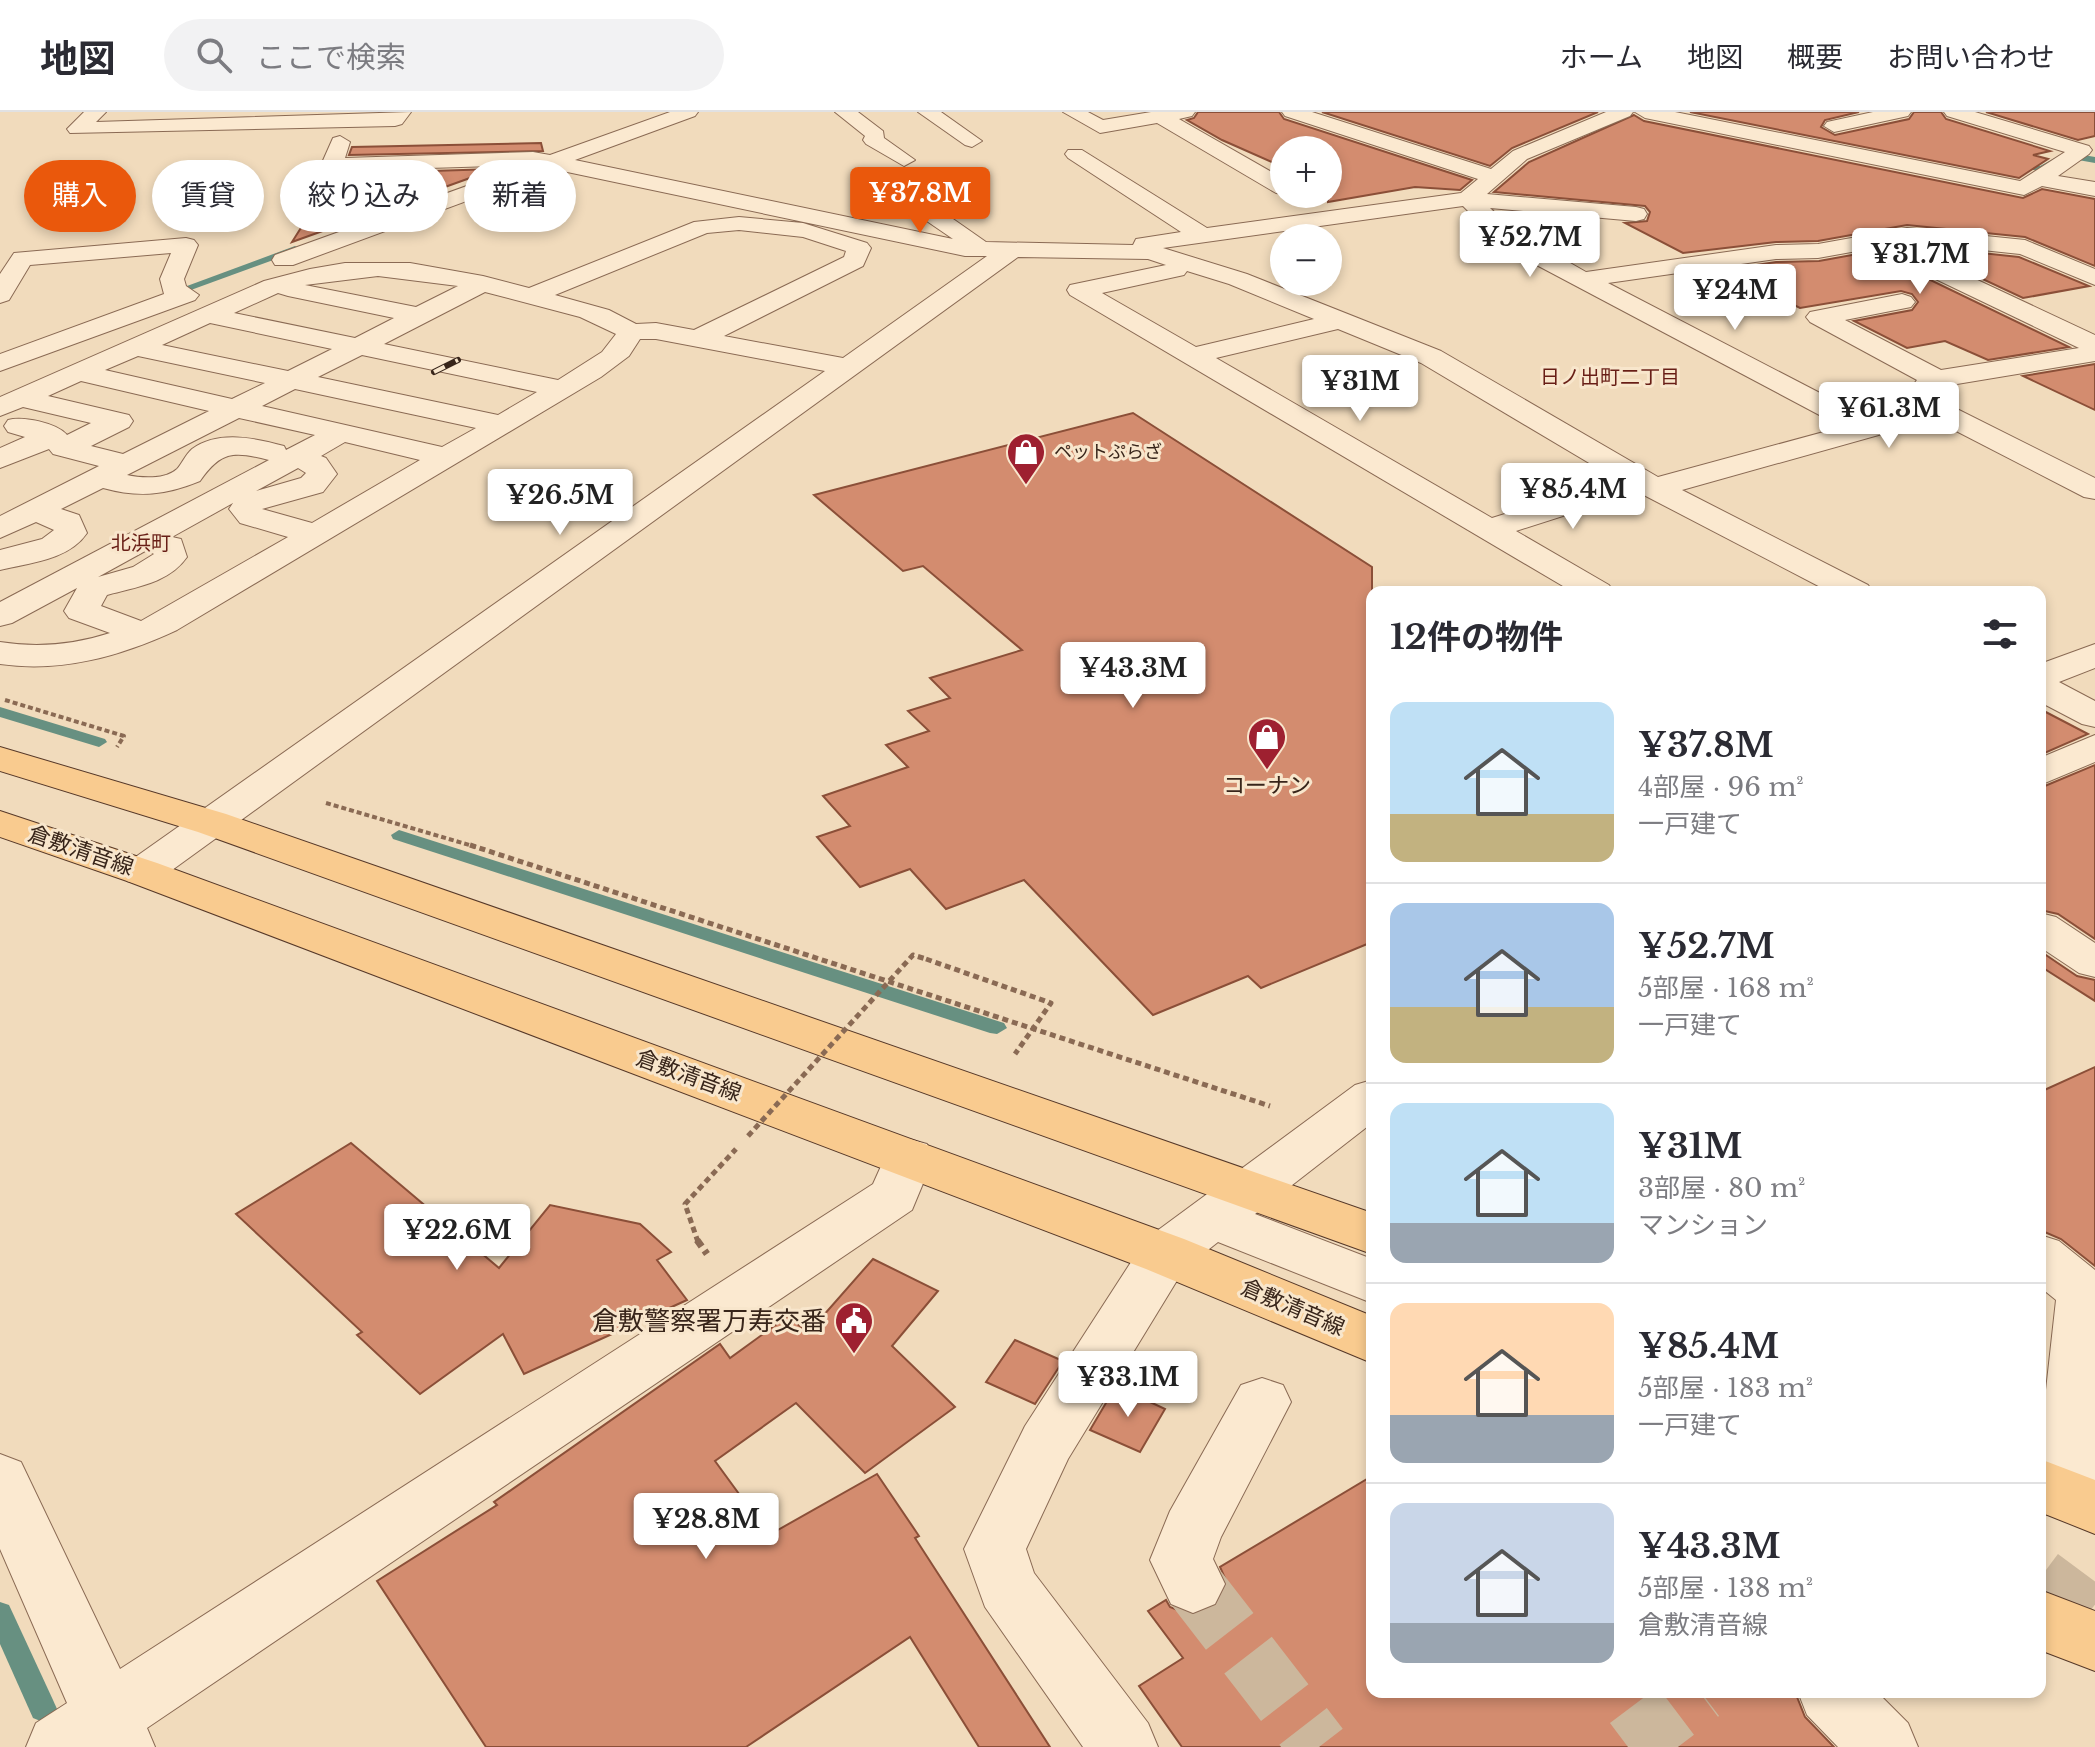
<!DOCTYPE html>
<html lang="ja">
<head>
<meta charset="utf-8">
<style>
	:root { --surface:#fff; --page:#f2f2f3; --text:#2b2b33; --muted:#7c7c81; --line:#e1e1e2; --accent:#ea580c }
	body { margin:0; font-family:"Libre Baskerville","Noto Sans JP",serif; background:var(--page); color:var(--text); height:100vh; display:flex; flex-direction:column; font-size:30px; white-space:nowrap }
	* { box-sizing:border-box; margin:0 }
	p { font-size:26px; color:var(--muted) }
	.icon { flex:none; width:44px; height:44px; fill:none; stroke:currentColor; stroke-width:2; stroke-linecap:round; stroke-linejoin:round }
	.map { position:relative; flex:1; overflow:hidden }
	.sheet { position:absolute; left:1366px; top:474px; width:680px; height:1112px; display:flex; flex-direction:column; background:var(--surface); border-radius:16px; box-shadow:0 4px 12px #0003 }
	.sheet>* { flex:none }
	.guide { position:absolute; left:24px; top:48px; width:760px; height:72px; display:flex; gap:16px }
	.controls { position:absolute; left:1270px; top:24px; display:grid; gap:16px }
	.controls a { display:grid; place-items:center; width:72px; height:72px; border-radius:50%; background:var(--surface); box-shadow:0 4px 12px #0003; font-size:40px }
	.price { position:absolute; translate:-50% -68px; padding:0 18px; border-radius:8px; background:#fff; color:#222; font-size:26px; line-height:52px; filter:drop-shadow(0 2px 4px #0008) }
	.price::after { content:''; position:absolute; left:50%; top:48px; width:24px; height:18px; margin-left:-12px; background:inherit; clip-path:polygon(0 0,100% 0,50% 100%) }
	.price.active { background:var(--accent); color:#fff }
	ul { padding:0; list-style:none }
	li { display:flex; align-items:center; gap:24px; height:200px; padding:0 24px }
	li+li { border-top:2px solid var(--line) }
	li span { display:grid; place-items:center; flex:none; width:224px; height:160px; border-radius:16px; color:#555 }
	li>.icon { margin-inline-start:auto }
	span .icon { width:96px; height:96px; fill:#fffc; stroke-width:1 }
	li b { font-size:34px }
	h2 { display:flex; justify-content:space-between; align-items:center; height:96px; padding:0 24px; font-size:34px }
	.chip { padding:0 28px; border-radius:36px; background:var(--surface); box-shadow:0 4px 12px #0003; font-size:28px; line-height:72px }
	.chip.active { background:var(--accent); color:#fff }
	header { display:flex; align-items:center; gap:48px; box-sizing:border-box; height:112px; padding:0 40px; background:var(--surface); border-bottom:2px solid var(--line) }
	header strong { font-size:38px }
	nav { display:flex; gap:44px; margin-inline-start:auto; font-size:28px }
	.search { width:560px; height:72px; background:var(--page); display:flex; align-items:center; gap:20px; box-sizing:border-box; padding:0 28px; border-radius:44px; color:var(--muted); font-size:30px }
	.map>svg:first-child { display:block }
</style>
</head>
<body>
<header>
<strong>地図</strong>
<div class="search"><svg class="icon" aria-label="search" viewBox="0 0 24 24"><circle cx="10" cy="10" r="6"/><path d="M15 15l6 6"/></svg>ここで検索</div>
<nav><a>ホーム</a><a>地図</a><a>概要</a><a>お問い合わせ</a></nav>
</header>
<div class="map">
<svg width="2095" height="1635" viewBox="0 0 2095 1635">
	<rect width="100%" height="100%" fill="#f1dbbc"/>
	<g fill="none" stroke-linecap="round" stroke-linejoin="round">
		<g fill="#679081" fill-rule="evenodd">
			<path d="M2066 40 2095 45V51L2067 46 2041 60 2008 51 2012 48 2040 54Z"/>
			<path d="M295 134 300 137 298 139 169 186 160 184Z"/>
			<path d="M0 595 105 627 107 630 99 635 0 605Z"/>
			<path d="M399 718 1004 911 1007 916 997 922 990 921 393 727 391 723Z"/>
			<path d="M0 1490 9 1493 53 1588 57 1597 53 1606 43 1610 33 1606 0 1532Z"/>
		</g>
	</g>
	<g fill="#d38c6f" stroke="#8b4f38" stroke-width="2">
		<path d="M1198 0H1279L1284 7 1472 68 1460 78 1415 75 1328 90V38H1284L1283 55 1222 28 1187 8 1194 6Z"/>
		<path d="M1322 0H1598L1512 36 1490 54Z"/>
		<path d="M1690 0H1859L1825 8 1821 15 1835 23 1909 7 1914 0H1941L1946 7 2050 39 2033 43 2048 47 2019 66Z"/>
		<path d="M1986 0H2095V24L2078 28Z"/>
		<path d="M1634 3 1644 9 2023 86 2042 77 2095 87V154L2025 125 1907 113 1818 129 1776 130 1683 141 1625 111 1647 109 1650 100 1645 94 1494 80 1529 50Z"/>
		<path d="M541 31 543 39 349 43 352 35Z"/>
		<path d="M495 57 292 130 335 62Z"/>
		<path d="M1907 133 2019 145 2089 174 2023 186 1940 147H1921L1915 153 1920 163 2069 235 1988 248 1945 229 1907 236 1854 209 1912 198 1918 190 1912 182 1901 179 1800 196 1723 158 1776 150 1819 149Z"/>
		<path d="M2095 252V298L2023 264Z"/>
		<path d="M1133 301 1372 455V830L1261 876 1248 864 1153 903 1024 768 946 797 910 757 860 775 817 725 850 714 823 684 908 655 886 633 929 619 908 599 950 586 930 566 1022 538 923 454 903 459 814 383Z"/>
		<path d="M2040 597 2088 622 2040 643Z"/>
		<path d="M2095 653V827L2058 802 2040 798V676Z"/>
		<path d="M2040 839 2077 864 2095 868V889L2040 854Z"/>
		<path d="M2095 955V1154L2061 1127 2040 1118V980Z"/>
		<path d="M351 1031 499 1156 550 1093 640 1112 671 1140 657 1148 687 1188 524 1262 503 1222 420 1282 357 1223 362 1220 236 1102Z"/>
		<path d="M873 1147 938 1179 892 1234 955 1295 865 1361 796 1291 715 1349 769 1423 877 1362 919 1424 915 1426 1050 1635H979L910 1525 746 1635H486L377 1469 497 1393 494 1390 720 1232 730 1246 788 1204 808 1221Z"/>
		<path d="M1015 1228 1063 1249 1035 1292 986 1270Z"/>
		<path d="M1116 1274 1165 1297 1140 1340 1090 1318Z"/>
		<path d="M1372 1364V1580H1795L1805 1605 1834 1635H1182L1139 1574 1183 1546 1148 1499 1166 1488 1170 1495 1192 1504 1216 1495 1228 1473 1220 1455Z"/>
	</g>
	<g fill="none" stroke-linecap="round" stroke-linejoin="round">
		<g stroke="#ccb79c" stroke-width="60" stroke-dasharray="60 30" stroke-linecap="butt">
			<path d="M2040 1466 2095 1507"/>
			<path d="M1193 1472 1319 1635"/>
			<path d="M1628 1635 1701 1580"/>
		</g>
		<defs>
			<g id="minor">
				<path d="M84 0H106L96 10 411 0 402 12 395 14 70 21 67 17Z"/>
				<path d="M670 0H698L695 4 575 48 953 127 877 75 874 70 877 65H893L986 130 1133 133 1136 127 1181 120 1068 46 1065 42 1068 38H1082L1207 116 1461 81 1478 67 1285 4 1282 0H1312L1491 57 1513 39 1606 0H1633L1630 4 1527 47 1487 82 1636 95 1644 97 1647 102 1644 107 1636 109 1490 96 1514 119 1586 160 1776 133 1818 132 1907 116 2025 128 2095 157V173L2020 142 1907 130 1818 146 1776 147 1608 171 1870 307 1902 299 1906 282 1917 268 1810 210 1806 205 1810 200 1902 182 1911 185 1915 190 1911 195 1845 208 1941 258 2079 236 1921 160 1918 155 1921 150H1939L2095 223V249L1945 274 1933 285 2095 366V387L2084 385 1929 305 1925 310 1682 378 1868 473 1873 480H1830L1638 380 1516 419 1609 473 1614 480H1573L1070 183 1067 178 1070 173 1166 153 1148 147 1018 145 157 769 142 773 127 769 121 760 127 751 825 259 656 227H640L629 244 601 265 177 518C121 544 62 561 0 552V530C38 536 73 533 110 521L69 506 64 499 77 476 12 511 0 514V490L269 348C233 339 221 339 200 369 166 383 139 386 103 376L61 397 79 403 87 421C69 448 29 451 0 458V438L42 427 54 418 36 410 0 426V404L99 354 53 342 49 337 0 356V336L25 325 8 320 4 314 8 308C23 304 57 311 67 323L91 311 23 295 0 304V285L264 169 310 157 345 151H410L483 164 529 176 694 110 739 105 803 111 867 131 871 136 863 154 724 224 843 246 987 144H965L553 57 293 153H275L272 148 275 143 525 53 332 59 321 53 333 26 340 24 350 30 345 46 533 40 550 43ZM1463 94 1498 129 1529 149 1842 315 1658 365 1441 239 1247 162 1163 136ZM739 118 803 125 846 139 844 145 694 218 656 211 636 212 609 198 555 183 707 121ZM1187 159 1229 172 1314 207 1196 235 1102 181 1184 163ZM378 164 458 174 416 195 305 173ZM485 180 580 205 616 222 602 240 558 268 384 232ZM278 181 288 184 394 206 355 226 234 201ZM210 211 332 237 288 259 162 233ZM1338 217 1421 251 1616 367 1492 406 1216 246ZM362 243 537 280 498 303 318 265ZM138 244 265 271 232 287 105 258ZM81 269 209 299 123 342 91 334 129 315 133 309 129 303 48 284ZM295 277 476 316 442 335 262 294ZM239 306 315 323 286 338 284 334C255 326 218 318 192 337 185 343 182 352 177 357 165 368 141 366 127 363ZM345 330 420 348 312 411 262 397 323 380 337 362 326 346 321 344ZM298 356 306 361 301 366 256 379ZM233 391 229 397 240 411 288 425 141 509 101 494 107 483C136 475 169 471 187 445L181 427 172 425ZM147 438 154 442 133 455 98 465Z"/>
				<path d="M835 0H858L883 19 884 26 915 48 904 54 866 32 863 28 865 24Z"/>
				<path d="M918 0H941L982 29 972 35 965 33Z"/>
				<path d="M1063 0H1088L1103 8 1151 0H1195L1192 4 1179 7 1284 67 1286 82 1276 81 1157 11 1100 21Z"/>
				<path d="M1635 0H1675L2020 69 2065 40 1947 4 1944 0H1975L2089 34 2092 38 2089 42 2058 64 2095 70V84L2042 74 2024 83 1645 6Z"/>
				<path d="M1873 0H1911L1908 4 1834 20 1824 14 1827 10Z"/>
				<path d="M186 126 194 128 198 133 184 167 186 174 199 183 195 188 0 259V242L164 182 160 167 171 141 30 153 9 188 0 191V162L14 141Z"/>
				<path d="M2095 532V556L2059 570 2095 589V615L2082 612 2040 590V552Z"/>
				<path d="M2095 623V650L2040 673V646Z"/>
				<path d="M2040 801 2056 805 2095 831V865L2079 861 2040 835Z"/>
				<path d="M1372 968V1011L1255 1102 1372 1147V1191L1218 1130 1184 1157 1068 1347 1026 1437 1034 1461 1148 1611 1158 1635H1083L985 1495 964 1437 1025 1314 1146 1127 1355 973Z"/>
				<path d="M909 1027 927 1032 934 1045 912 1098 147 1616 155 1635H26L36 1611 67 1591 0 1437V1342L21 1350 120 1557 873 1072 891 1032Z"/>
				<path d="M2040 1123 2059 1129 2095 1158V1383L2087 1401 2065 1408 2043 1401 2040 1393V1332L2056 1188 2040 1175Z"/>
				<path d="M1262 1266 1283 1273 1291 1290 1221 1425 1213 1447 1225 1472 1215 1492 1193 1501 1171 1492 1150 1448 1170 1399 1241 1273Z"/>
				<path d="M1798 1580H1877L1908 1611 1918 1635H1838L1807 1603Z"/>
			</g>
			<g id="major">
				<path d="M0 635 226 702 1372 1101V1142L198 720 0 659Z"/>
				<path d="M0 699 157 751 1184 1127 1372 1204V1251L1146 1157 127 769 0 725Z"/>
				<path d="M2040 1347 2095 1368V1422L2040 1400Z"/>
				<path d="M2040 1478 2095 1499V1559L2040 1538Z"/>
			</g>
		</defs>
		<use href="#minor" stroke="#8a6a54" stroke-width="2"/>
		<use href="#major" stroke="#573929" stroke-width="2"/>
		<g stroke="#8a6a54" stroke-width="4" stroke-dasharray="5 3" stroke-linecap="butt">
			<path d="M5 588 124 624 117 635"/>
			<path d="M326 691 476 735"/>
		</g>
		<g stroke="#8a6a54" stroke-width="5" stroke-dasharray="6 4" stroke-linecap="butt">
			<path d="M470 733 1270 994"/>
			<path d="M926 847 1051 891 1015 942"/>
			<path d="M698 1130 685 1092 736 1037"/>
		</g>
		<path stroke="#8a6a54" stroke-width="7" stroke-dasharray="8 5" stroke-linecap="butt" d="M697 1128 707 1142"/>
		<use href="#minor" fill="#fbe9d0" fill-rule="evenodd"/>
		<use href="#major" fill="#f9cb8f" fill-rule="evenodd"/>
		<defs>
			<path id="rail" d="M434 260 458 248"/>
		</defs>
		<use href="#rail" stroke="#38251a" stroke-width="6"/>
		<use href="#rail" stroke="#f8e6cc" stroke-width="4" stroke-dasharray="12" stroke-linecap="butt"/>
		<path stroke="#8a6a54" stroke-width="5" stroke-dasharray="6 4" stroke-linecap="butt" d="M748 1024 913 843 926 847"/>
	</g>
	<defs>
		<symbol id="shop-pin" viewBox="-11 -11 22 30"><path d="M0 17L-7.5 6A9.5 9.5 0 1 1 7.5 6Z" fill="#9e2030" stroke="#f8e6cc"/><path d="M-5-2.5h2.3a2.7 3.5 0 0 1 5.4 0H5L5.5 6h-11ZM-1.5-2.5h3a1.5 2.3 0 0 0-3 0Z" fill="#fff"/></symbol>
		<symbol id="civic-pin" viewBox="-11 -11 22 30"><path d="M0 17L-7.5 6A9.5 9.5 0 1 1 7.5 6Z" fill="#9e2030" stroke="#f8e6cc"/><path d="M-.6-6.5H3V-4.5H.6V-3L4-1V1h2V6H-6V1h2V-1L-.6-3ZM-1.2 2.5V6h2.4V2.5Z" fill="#fff"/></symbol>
	</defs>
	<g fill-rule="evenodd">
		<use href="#shop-pin" x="1004" y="318" width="44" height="60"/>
		<use href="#shop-pin" x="1245" y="603" width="44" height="60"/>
		<use href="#civic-pin" x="832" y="1187" width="44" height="60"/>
	</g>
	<g text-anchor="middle" stroke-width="6" stroke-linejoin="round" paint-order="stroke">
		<g font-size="18" fill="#38251a" stroke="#f8e6cc" text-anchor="start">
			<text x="1054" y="346">ペットぷらざ</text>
		</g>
		<g font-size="20" fill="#681e16" stroke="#f8e6cc">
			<text x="1610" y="272">日ノ出町二丁目</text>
			<text x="141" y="438">北浜町</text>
		</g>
		<g font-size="22" fill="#38251a" stroke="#f8e6cc">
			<text x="1267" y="681">コーナン</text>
		</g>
		<g font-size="22" fill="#38251a" stroke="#f8e6cc">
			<text transform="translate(81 738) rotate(19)" y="8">倉敷清音線</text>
			<text transform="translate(689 963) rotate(20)" y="8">倉敷清音線</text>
			<text transform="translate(1293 1195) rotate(23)" y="8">倉敷清音線</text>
		</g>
		<g font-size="26" fill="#38251a" stroke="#f8e6cc" text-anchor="end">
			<text x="826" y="1218">倉敷警察署万寿交番</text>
		</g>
	</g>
</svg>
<div class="controls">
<a>+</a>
<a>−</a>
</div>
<b class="price active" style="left:920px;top:123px">¥37.8M</b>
<b class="price" style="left:1530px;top:167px">¥52.7M</b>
<b class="price" style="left:1920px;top:184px">¥31.7M</b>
<b class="price" style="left:1735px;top:220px">¥24M</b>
<b class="price" style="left:1360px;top:311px">¥31M</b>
<b class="price" style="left:1889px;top:338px">¥61.3M</b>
<b class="price" style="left:1573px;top:419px">¥85.4M</b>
<b class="price" style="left:560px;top:425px">¥26.5M</b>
<b class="price" style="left:1133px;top:598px">¥43.3M</b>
<b class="price" style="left:457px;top:1160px">¥22.6M</b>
<b class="price" style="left:1128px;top:1307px">¥33.1M</b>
<b class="price" style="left:706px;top:1449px">¥28.8M</b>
<div class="guide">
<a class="chip active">購入</a>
<a class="chip">賃貸</a>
<a class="chip">絞り込み</a>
<a class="chip">新着</a>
</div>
<section class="sheet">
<h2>12件の物件<svg class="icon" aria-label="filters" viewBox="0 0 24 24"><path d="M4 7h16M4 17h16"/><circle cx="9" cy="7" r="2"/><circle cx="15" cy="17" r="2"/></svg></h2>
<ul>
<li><span style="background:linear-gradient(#bfe0f5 70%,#c2b280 0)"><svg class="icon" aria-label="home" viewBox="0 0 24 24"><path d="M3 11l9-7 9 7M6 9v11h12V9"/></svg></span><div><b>¥37.8M</b><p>4部屋 · 96 m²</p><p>一戸建て</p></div></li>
<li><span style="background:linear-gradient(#a9c7e8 65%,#c2b280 0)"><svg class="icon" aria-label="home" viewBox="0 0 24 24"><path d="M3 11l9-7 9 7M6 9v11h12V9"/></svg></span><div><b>¥52.7M</b><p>5部屋 · 168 m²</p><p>一戸建て</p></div></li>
<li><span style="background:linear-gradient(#bfe0f5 75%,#9aa5b1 0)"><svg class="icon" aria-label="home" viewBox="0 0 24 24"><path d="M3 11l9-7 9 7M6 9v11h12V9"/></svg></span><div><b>¥31M</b><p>3部屋 · 80 m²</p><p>マンション</p></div></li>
<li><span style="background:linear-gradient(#ffd9b3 70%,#9aa5b1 0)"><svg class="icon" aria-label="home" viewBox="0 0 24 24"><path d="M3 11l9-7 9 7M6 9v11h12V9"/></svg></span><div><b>¥85.4M</b><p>5部屋 · 183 m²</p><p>一戸建て</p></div></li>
<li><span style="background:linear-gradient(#c9d6e8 75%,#9aa5b1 0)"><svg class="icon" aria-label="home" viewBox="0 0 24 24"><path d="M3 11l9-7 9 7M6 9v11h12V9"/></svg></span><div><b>¥43.3M</b><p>5部屋 · 138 m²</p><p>倉敷清音線</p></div></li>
</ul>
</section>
</div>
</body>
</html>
